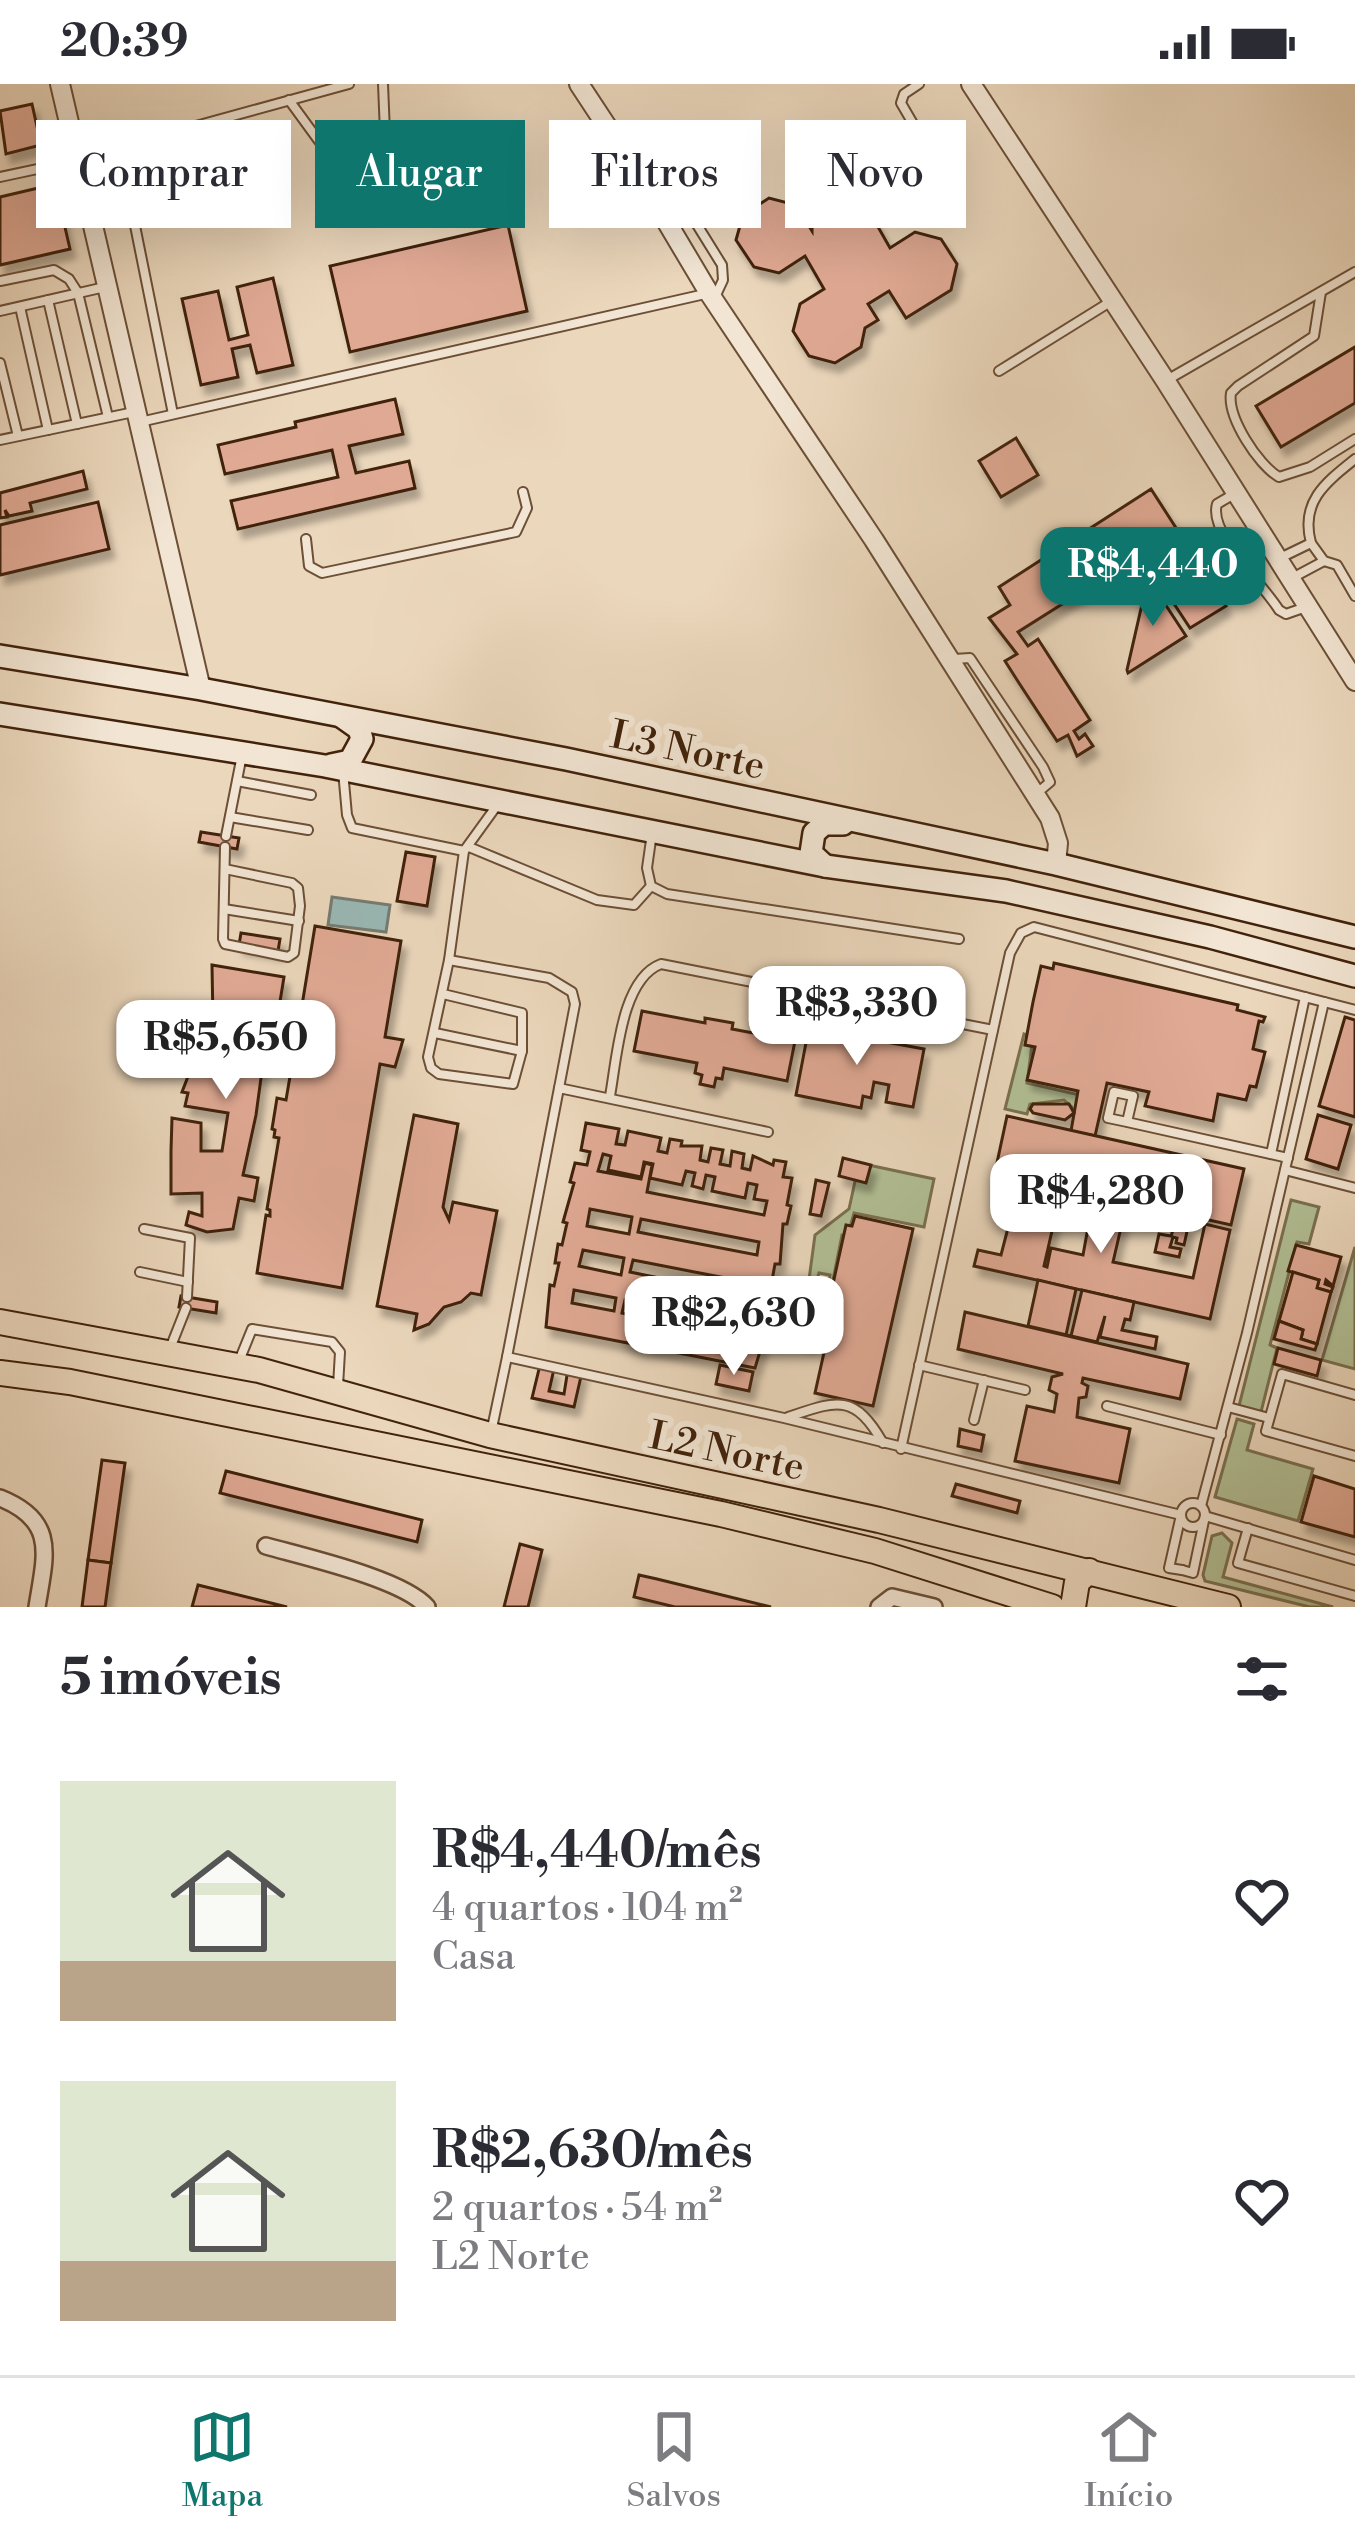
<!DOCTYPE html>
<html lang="pt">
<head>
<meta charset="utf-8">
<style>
	:root { --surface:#fff; --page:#f7f7f7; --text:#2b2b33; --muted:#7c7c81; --line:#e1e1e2; --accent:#0f766e }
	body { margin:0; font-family:"Libre Bodoni",serif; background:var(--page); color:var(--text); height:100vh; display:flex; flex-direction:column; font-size:45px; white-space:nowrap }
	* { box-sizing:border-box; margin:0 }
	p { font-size:39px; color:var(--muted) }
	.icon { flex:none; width:66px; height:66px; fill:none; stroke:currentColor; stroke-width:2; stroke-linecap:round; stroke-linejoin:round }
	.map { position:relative; height:1523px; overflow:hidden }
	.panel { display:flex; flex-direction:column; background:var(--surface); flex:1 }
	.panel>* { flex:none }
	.guide { position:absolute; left:36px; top:36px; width:1284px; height:108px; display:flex; gap:24px }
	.price { position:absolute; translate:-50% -102px; padding:0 27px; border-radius:24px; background:#fff; color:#222; font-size:39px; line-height:78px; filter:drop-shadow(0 3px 6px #0008) }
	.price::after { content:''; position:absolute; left:50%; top:72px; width:36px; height:27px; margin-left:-18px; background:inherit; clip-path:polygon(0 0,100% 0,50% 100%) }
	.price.on { background:var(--accent); color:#fff }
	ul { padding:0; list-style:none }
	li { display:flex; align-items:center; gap:36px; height:300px; padding:0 60px }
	li span { display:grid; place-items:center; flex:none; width:336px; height:240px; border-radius:0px; color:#555 }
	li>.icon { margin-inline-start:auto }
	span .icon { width:144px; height:144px; fill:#fffc; stroke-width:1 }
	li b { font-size:51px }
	h2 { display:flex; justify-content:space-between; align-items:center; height:144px; padding:0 60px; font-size:51px }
	.tag { padding:0 42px; border-radius:0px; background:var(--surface); box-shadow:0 12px 48px #0002; font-size:42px; line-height:108px }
	.tag.on { background:var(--accent); color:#fff }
	.status { display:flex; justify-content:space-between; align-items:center; height:84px; padding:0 60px; background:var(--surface); direction:ltr }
	.status svg { height:33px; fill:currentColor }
	.menu { display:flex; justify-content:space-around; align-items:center; height:168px; border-top:3px solid var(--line); background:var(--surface); font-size:33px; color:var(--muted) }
	.menu a { display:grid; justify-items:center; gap:6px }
	.menu .on { color:var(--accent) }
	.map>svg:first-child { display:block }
</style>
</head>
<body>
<div class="status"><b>20:39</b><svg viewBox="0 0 49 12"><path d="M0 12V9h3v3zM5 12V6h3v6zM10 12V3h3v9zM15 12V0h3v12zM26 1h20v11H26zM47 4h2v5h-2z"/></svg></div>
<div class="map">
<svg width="1355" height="1523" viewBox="0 0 1355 1523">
	<defs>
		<filter id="shadow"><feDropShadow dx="5" dy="9" stdDeviation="3" flood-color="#0004"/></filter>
	</defs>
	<rect width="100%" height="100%" fill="#ebd7bc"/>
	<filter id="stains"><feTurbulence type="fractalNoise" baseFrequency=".00167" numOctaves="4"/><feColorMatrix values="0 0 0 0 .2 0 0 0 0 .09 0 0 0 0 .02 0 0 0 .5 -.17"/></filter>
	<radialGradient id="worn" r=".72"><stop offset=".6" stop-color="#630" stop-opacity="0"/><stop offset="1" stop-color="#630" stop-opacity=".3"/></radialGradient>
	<g fill="#b2bf95" stroke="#7a7050" stroke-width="3">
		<path d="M1024 950 1033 953 1027 999 1080 1011 1074 1034 1072 1023 1064 1016 1030 1020 1027 1030 1005 1025Z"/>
		<path d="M859 1079 934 1095 924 1143 854 1129 848 1151H842L831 1206 827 1205 830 1191 819 1189 814 1205 808 1203 815 1151 849 1125Z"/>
		<path d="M1291 1116 1319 1123 1309 1160 1297 1158 1270 1261 1277 1264 1261 1328 1239 1322Z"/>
		<path d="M1355 1163V1285L1322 1276Z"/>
		<path d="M1237 1335 1254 1340 1247 1366 1313 1385 1298 1437 1215 1413Z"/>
		<path d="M1222 1449 1232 1459 1223 1493 1333 1523H1310L1205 1497 1203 1491 1212 1452Z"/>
	</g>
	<path fill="#99b8b5" stroke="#767c71" stroke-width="3" d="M332 813 390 821 386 848 328 841Z"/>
	<g fill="#e0a994" stroke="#41220a" stroke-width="3" fill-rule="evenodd" filter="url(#shadow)">
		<path d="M32 20 41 61 6 70 0 27Z"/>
		<path d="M859 58 885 64 901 93 896 115 868 133 873 134 890 164 915 148 941 155 957 180 951 206 906 234 889 207 868 220 878 236 865 244 861 263 835 279 809 272 793 247 800 220 824 205 805 172 779 189 754 183 736 156 743 131 769 114 796 121 812 147V143L842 126 828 101 832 75Z"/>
		<path d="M55 100 70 165 0 181V113Z"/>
		<path d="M508 141 527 227 350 268 330 182Z"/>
		<path d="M273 194 293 281 257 289 250 261 232 265 238 293 201 301 182 215 218 207 229 256 248 251 237 203Z"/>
		<path d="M1355 263V319L1281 363 1256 322Z"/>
		<path d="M395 315 403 350 349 362 356 389 409 377 415 404 238 445 231 417 338 393 332 366 225 390 218 361 296 343 295 338Z"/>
		<path d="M1016 354 1038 391 1001 413 979 377Z"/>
		<path d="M83 387 87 405 30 419 32 427 9 432 5 426 7 433 0 434V409Z"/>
		<path d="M1151 405 1178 447 1018 548 1028 562 1038 555 1090 636 1074 647 1079 655 1085 650 1093 662 1077 672 1068 651 1057 657 1019 599 1005 577 1017 570 989 534 1010 521 999 503Z"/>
		<path d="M98 418 109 465 0 491V441Z"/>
		<path d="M1193 471 1226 522 1190 544 1157 494Z"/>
		<path d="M1148 494 1186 552 1128 589 1127 586Z"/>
		<path d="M201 748 239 754 237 765 199 758Z"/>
		<path d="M406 768 435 773 427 822 397 817Z"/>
		<path d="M315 842 401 857 385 953 403 956 395 983 380 980 342 1204 257 1189 266 1131 270 1132V1126L267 1125 279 1054 274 1053 275 1046 272 1045 277 1014 286 1016 295 963 298 964 296 958Z"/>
		<path d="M241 849 280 855 278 867 239 861Z"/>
		<path d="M1054 879 1238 921 1237 926 1265 933 1263 938 1259 937 1253 965 1265 968 1256 1003 1250 1002 1246 1016 1218 1010 1213 1037 1145 1022 1149 1008 1107 999 1095 1052 1071 1047 1078 1007 1027 996 1035 963 1025 961 1033 918 1041 882 1053 885Z"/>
		<path d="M212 881 284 893 277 936 269 935 256 1031 243 1091 258 1094 254 1117 239 1114 233 1145 207 1148 186 1141 189 1128 202 1132V1109L171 1110V1067L172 1034 201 1039V1067H222L228 1029 185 1022 188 1009 182 1008 192 982 235 990 243 943 213 937Z"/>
		<path d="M642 927 705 939V934L733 939 732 945 795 957 787 997 724 984 722 995 716 994 714 1003 700 1000 702 991 695 989 697 979 634 967Z"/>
		<path d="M1345 933 1355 936V1033L1319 1022Z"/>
		<path d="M840 938 859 943 857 950 848 951 924 965 913 1023 886 1018 889 1001 874 998 871 1014 863 1012 861 1024 796 1011 809 943 838 949Z"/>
		<path d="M1033 1020H1069L1074 1029 1065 1036 1033 1029 1030 1025Z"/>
		<path d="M414 1031 458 1040 443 1123 449 1136 453 1118 497 1127 481 1211 471 1209 461 1218 444 1223 429 1240 414 1246 417 1230 377 1222Z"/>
		<path d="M1318 1031 1351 1041 1338 1085 1306 1075Z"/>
		<path d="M1007 1032 1244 1085 1231 1141 995 1088Z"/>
		<path d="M586 1039 619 1045 616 1060 625 1061 628 1047 661 1054 658 1067 667 1069 670 1055 682 1057 681 1062H702L700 1076 708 1078 711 1064 723 1066 720 1080 730 1082 732 1067 744 1070 742 1084 750 1086 753 1072 773 1081 774 1076 786 1078 783 1093 792 1094 787 1121 791 1122 787 1140H783L780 1180H775L771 1202 775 1203 771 1221H767L763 1243 767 1244 755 1284 546 1243 550 1201 554 1202 559 1179H555L558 1160 562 1161 567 1139 563 1138 574 1099 570 1098 575 1079 587 1081 590 1068 581 1066ZM603 1070 611 1072 608 1086 641 1093 644 1078 653 1080 650 1094 682 1101 686 1087 695 1089 692 1102 703 1105 706 1091 715 1093 712 1107 745 1114 748 1099 757 1101 754 1115 767 1117 764 1131 647 1108 652 1081 645 1079 641 1095 598 1087ZM590 1125 632 1133 629 1150 587 1142ZM641 1135 759 1158 757 1171 638 1148ZM583 1166 624 1174 621 1191 579 1182ZM633 1176 751 1199 748 1212 630 1188ZM574 1206 616 1214 614 1227 572 1219ZM625 1216 743 1240 740 1253 622 1229Z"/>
		<path d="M843 1074 871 1081 866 1099 839 1092Z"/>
		<path d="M1021 1094 1062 1103 1044 1182 1047 1183 1051 1164 1083 1171 1094 1111 1127 1118 1113 1178 1193 1194 1205 1140 1230 1146 1210 1235 974 1182 978 1166 1001 1171Z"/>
		<path d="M816 1096 829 1099 821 1132 810 1130Z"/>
		<path d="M855 1132 913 1145 873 1322 815 1309 825 1264 819 1263 846 1141 852 1142Z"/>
		<path d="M1175 1140 1188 1143 1184 1161 1176 1159 1177 1154 1173 1153 1170 1163 1181 1165 1179 1173 1155 1168 1159 1150 1171 1152Z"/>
		<path d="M1296 1161 1341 1173 1333 1202 1326 1196 1325 1200 1333 1203 1331 1208 1317 1204 1319 1196 1288 1187Z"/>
		<path d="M1293 1188 1319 1196 1317 1204 1331 1208 1317 1260 1301 1255 1303 1246 1279 1237Z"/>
		<path d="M1038 1196 1076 1205 1066 1251 1071 1252 1082 1206 1134 1218 1130 1236 1125 1235 1122 1246 1157 1253 1155 1265 1100 1253 1105 1232 1097 1258 1028 1242Z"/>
		<path d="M181 1212 217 1218 216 1229 179 1223Z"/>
		<path d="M807 1218 819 1221 810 1259 798 1256Z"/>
		<path d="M965 1228 1188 1280 1180 1315 1083 1294 1082 1299 1088 1302 1086 1313 1079 1314 1077 1333 1130 1345 1119 1399 1015 1377 1027 1322 1054 1328 1057 1310 1049 1306 1052 1293 1063 1290 958 1265Z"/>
		<path d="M1279 1237 1303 1246 1301 1255 1317 1260 1315 1266 1274 1255Z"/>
		<path d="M1278 1264 1321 1276 1317 1292 1274 1280Z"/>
		<path d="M540 1281 554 1285 549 1307 564 1310 568 1285 582 1288 574 1323 532 1314Z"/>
		<path d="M720 1281 753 1288 749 1307 716 1300Z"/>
		<path d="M960 1345 984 1351 981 1367 958 1362Z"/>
		<path d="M102 1376 125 1379 111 1479 88 1476Z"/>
		<path d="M226 1387 422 1436 417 1458 220 1409Z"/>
		<path d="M1314 1392 1355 1405V1453L1301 1438Z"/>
		<path d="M956 1400 1020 1417 1017 1429 952 1412Z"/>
		<path d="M520 1460 542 1466 528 1523H504Z"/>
		<path d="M88 1476 111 1479 105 1523H82Z"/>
		<path d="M639 1491 657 1495 771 1523H675L634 1513Z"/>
		<path d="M198 1501 287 1523H192Z"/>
	</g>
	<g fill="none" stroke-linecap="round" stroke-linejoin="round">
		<defs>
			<g id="service">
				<path d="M919 0 904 10 901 19 926 62"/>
				<path d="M289 16 324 64 351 72 376 63 385 49 383 0"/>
				<path d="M0 93 75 77"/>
				<path d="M651 108H668L681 115 722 181 723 196 716 211"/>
				<path d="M94 128 114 122 132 127"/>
				<path d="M0 197 54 186 69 195 78 209 108 333"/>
				<path d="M1321 208 1314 252 1238 302 1231 309C1227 333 1258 381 1279 393L1310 383 1355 355"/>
				<path d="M48 216 77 340"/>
				<path d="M20 223 48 346"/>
				<path d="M0 227 105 203"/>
				<path d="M0 279 18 352"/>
				<path d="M999 287 1110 218"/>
				<path d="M1167 296 1355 188"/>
				<path d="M173 330 126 97V69L136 59 152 54 349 0"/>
				<path d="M140 338 705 210"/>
				<path d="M0 356 134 328"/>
				<path d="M1234 410 1217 420C1208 449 1263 500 1279 526L1286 530 1306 523"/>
				<path d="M306 455 309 482 322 489 516 448 527 424 523 408"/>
				<path d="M1311 459C1300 418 1325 399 1355 375"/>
				<path d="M1278 475 1311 459 1324 477 1337 481 1355 512"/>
				<path d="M1294 493 1324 477"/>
				<path d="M954 575 970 574 1043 683 1050 698 1036 710"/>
				<path d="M343 687 347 731 352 744 464 767 498 720"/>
				<path d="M237 697 311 711"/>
				<path d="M230 733 308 746"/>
				<path d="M652 749 647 784 651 802 667 810 959 855"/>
				<path d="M226 752 242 671"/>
				<path d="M469 763 597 816 634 821 651 802"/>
				<path d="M225 785 292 799 298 804 300 822 294 869 288 873 225 860 223 855 225 763"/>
				<path d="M224 825 299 837"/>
				<path d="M449 876 549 894 572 908 575 920 559 1004"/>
				<path d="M443 910 522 929V967L513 1000 439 990 431 984 428 973 449 876 464 767"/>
				<path d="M435 949 522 967"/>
				<path d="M610 1012C617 974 621 895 661 880L993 946"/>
				<path d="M1127 1038 1133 1012 1114 1008 1108 1034 1127 1038 1288 1074"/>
				<path d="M1271 1070 1305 913"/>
				<path d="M1285 1086 1355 1104"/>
				<path d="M144 1145 190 1154 187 1213"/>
				<path d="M140 1188 188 1198"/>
				<path d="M169 1267 186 1224"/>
				<path d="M507 1273 559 1004 768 1048"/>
				<path d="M239 1277 252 1245 332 1258 340 1268 338 1302"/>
				<path d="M919 1281 1025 1306"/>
				<path d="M1355 1311 1282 1290 1266 1347 1355 1372"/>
				<path d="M1107 1322 1221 1351"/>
				<path d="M1228 1323 1269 1334"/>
				<path d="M788 1333C836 1317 854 1308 883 1359"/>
				<path d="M974 1336 984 1296"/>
				<path d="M492 1344 507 1273 784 1334 1181 1431 1169 1484 1182 1486"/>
				<path d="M901 1365 1010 869 1021 849 1034 843 1355 926"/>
				<circle cx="1193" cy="1431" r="12"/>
				<path d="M1201 1422 1247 1249 1324 918"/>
				<path d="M1248 1444 1238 1479 1355 1512"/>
				<path d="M1182 1486 1193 1489 1205 1432 1355 1476"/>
			</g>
			<g id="minor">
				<path d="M0 1414C58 1437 45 1472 37 1523"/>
				<path d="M266 1462C305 1473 403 1495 427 1523"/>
				<path d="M879 1523 892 1513 934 1523"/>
			</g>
			<g id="tertiary">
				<path d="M60 0 201 605"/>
				<path d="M579 0 637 88 709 209 874 456 1050 734 1058 759 1056 780"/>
				<path d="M971 0 1165 296 1355 597"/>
			</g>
			<g id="secondary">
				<path d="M0 572 201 605 566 675 1056 780 1355 853"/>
				<path d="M0 630 325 682 825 782 1006 807 1210 853 1355 892"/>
				<path d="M331 681 350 677 362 655 359 645 342 633"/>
				<path d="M825 782 811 769 814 749 824 740H843"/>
			</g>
			<g id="primary">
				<path d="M0 1238 259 1286 490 1351 879 1436 1228 1523"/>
				<path d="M0 1289 70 1298 721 1430 875 1467 1052 1523"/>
				<path d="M1073 1523 1077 1498 1089 1487"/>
			</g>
		</defs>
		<use href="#service" stroke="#6c4f36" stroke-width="12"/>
		<use href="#minor" stroke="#6c4f36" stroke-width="20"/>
		<use href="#tertiary" stroke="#6c4f36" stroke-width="22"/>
		<use href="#secondary" stroke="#41220a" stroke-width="26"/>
		<use href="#primary" stroke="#41220a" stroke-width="28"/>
		<use href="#service" stroke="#f2e5d3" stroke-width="8"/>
		<use href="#minor" stroke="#f2e5d3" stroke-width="15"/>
		<use href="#tertiary" stroke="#f2e5d3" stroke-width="18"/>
		<use href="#secondary" stroke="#f2e5d3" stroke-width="21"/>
		<use href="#primary" stroke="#ebd7bc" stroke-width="24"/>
	</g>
	<g text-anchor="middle" stroke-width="12" stroke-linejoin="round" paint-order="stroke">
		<g font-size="39" fill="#41220a" stroke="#f2e5d3">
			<text transform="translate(688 665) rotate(12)" y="14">L3 Norte</text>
			<text transform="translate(727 1366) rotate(12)" y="14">L2 Norte</text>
		</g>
	</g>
	<rect width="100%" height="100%" filter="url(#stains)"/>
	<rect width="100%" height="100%" fill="url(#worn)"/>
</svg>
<b class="price on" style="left:1153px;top:545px">R$4,440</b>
<b class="price" style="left:857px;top:984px">R$3,330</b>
<b class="price" style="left:226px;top:1018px">R$5,650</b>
<b class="price" style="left:1101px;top:1172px">R$4,280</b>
<b class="price" style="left:734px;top:1294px">R$2,630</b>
<div class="guide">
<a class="tag">Comprar</a>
<a class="tag on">Alugar</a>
<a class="tag">Filtros</a>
<a class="tag">Novo</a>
</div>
</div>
<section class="panel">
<h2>5 imóveis<svg class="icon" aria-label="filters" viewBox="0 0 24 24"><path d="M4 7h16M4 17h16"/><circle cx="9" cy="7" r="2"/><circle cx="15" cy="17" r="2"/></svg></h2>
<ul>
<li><span style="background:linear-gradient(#dfe7d0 75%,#b9a48a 0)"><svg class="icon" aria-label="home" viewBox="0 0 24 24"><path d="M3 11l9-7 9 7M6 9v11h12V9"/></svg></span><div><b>R$4,440/mês</b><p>4 quartos · 104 m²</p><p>Casa</p></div><svg class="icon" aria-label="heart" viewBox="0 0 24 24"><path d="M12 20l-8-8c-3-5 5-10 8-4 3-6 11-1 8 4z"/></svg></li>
<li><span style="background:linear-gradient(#dfe7d0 75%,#b9a48a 0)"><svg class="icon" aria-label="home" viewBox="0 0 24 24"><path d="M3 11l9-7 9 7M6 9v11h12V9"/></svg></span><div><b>R$2,630/mês</b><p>2 quartos · 54 m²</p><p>L2 Norte</p></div><svg class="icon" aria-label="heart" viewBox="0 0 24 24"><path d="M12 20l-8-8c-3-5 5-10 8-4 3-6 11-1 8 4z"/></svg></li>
</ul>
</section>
<nav class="menu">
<a class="on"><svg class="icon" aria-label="map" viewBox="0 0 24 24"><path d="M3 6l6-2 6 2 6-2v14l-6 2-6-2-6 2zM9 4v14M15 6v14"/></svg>Mapa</a>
<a><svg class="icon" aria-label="saved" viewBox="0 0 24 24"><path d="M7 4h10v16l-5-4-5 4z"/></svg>Salvos</a>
<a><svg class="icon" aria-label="home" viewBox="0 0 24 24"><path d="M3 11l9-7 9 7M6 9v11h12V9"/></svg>Início</a>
</nav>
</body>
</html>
